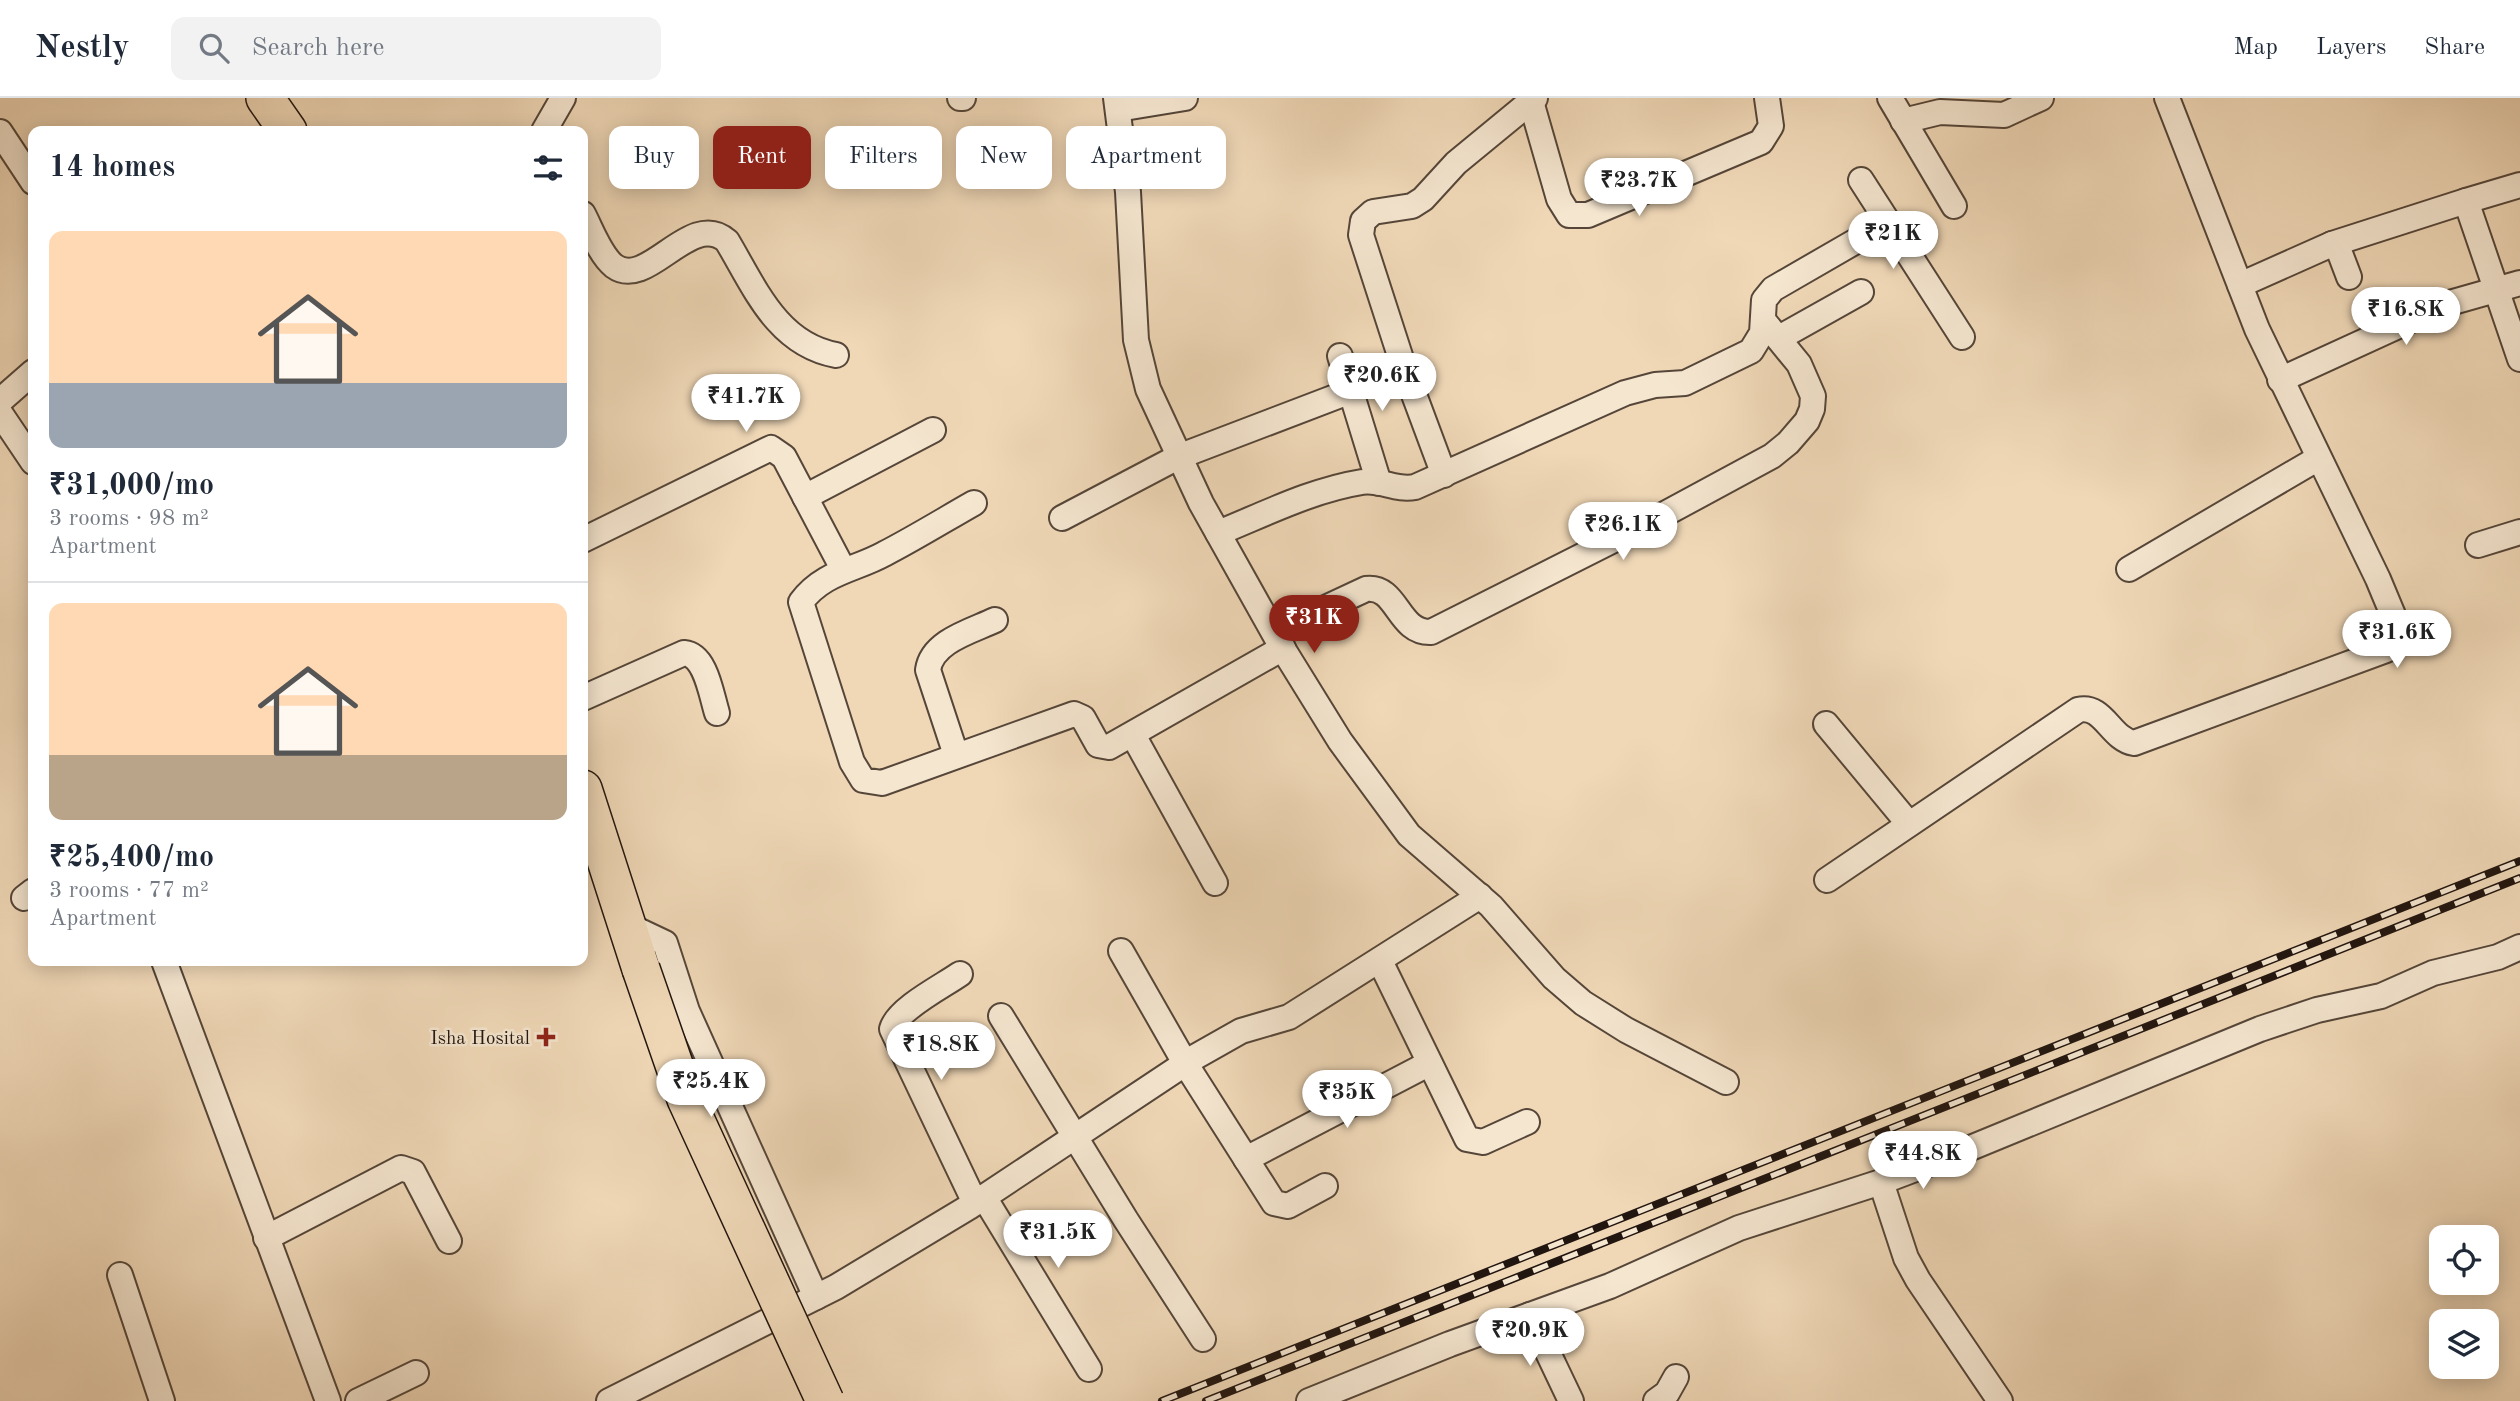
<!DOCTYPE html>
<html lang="en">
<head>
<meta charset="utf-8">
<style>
	:root { --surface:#fff; --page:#f2f2f3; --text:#1f2937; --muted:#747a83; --line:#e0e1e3; --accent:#8f2418 }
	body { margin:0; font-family:"Old Standard TT",serif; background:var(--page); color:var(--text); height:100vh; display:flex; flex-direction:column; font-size:26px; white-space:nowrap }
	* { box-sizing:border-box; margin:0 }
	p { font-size:23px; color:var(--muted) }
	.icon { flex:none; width:38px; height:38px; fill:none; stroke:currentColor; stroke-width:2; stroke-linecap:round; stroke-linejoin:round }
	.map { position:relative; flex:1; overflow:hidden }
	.details { position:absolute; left:28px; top:28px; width:560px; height:840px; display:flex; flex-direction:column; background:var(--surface); border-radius:14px; box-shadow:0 4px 18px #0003 }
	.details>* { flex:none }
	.top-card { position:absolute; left:609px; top:28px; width:665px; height:63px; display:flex; gap:14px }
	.tools { position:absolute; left:2429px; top:1127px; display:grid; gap:14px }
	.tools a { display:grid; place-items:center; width:70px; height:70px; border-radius:14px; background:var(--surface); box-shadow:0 4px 18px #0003; font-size:35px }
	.price { position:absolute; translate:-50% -60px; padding:0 16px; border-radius:24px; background:#fff; color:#222; font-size:23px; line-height:46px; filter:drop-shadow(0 2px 4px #0008) }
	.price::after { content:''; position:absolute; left:50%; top:42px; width:21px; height:16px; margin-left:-10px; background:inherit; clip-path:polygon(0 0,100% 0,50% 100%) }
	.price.active { background:var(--accent); color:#fff }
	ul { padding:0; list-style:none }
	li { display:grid; align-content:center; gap:14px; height:371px; padding:0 21px }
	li+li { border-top:2px solid var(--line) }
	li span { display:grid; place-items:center; height:217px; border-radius:14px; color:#555 }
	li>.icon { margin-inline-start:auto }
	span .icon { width:126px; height:126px; fill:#fffc; stroke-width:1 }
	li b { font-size:30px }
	h2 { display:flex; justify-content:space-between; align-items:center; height:84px; padding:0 21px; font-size:30px }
	.tag { padding:0 24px; border-radius:14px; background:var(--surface); box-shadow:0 4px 18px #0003; font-size:24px; line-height:63px }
	.tag.active { background:var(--accent); color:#fff }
	header { display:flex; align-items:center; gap:42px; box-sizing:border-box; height:98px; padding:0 35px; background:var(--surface); border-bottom:2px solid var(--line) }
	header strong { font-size:33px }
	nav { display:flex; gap:38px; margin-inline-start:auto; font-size:24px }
	.search { width:490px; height:63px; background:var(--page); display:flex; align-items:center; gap:18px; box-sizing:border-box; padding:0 24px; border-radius:14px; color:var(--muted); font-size:26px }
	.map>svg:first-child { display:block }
</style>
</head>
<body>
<header>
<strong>Nestly</strong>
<div class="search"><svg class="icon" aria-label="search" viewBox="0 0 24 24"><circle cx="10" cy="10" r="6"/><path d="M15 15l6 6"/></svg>Search here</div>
<nav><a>Map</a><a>Layers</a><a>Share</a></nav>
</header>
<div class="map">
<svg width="2520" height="1303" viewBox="0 0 2520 1303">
	<rect width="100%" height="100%" fill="#f0d8b7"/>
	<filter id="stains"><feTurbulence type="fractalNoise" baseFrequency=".00286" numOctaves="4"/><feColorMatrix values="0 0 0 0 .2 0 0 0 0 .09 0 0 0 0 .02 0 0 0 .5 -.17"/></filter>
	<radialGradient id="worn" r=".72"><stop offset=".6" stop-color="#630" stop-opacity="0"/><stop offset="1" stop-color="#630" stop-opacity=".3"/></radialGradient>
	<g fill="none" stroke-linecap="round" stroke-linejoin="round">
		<defs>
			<g id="minor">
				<path d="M960 0H963"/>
				<path d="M1116 0 1128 94 1136 242 1148 291 1201 405 1280 546 1340 643 1409 737 1491 808 1554 880 1583 905 1626 932 1726 984"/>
				<path d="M1530 0 1559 101 1569 117H1588L1761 44 1771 28 1767 0"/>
				<path d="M1890 0 1954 108"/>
				<path d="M1118 11 1185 0"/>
				<path d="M1903 23 1940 14 2004 17 2041 0"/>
				<path d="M544 33 563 0"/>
				<path d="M0 34 33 84"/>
				<path d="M1861 82 1962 239"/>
				<path d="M2520 87 2466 103 2520 261"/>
				<path d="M583 116C591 131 600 157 614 168 648 193 690 111 727 143 755 190 777 246 836 257"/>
				<path d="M2332 146 2466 103"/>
				<path d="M2240 187 2332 146 2338 150 2349 179"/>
				<path d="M1779 240 1861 194"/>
				<path d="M1340 258 1379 385"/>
				<path d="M2280 282 2446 206 2520 185"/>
				<path d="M0 303 33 274"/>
				<path d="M0 315 33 364"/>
				<path d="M1444 377 1403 267 1361 137 1363 123 1373 114 1412 108 1423 101 1456 65 1535 0"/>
				<path d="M805 399 933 332"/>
				<path d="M974 405C944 422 915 440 884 456 855 472 823 474 801 504L852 664 863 682 882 685 1074 616 1083 620 1098 647 1109 649 1283 550"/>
				<path d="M1062 420 1178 359 1351 293"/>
				<path d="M1218 435C1265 416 1312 392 1362 384 1381 381 1396 393 1415 389L1625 295 1655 287 1685 285 1751 253 1762 235 1764 202 1773 191 1889 124"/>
				<path d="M583 442 771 350 784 359 843 471"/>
				<path d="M2478 447 2520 434"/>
				<path d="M2129 471 2317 361"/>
				<path d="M1274 534 1366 491C1398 487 1397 535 1431 534L1661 418 1772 358 1788 345 1807 323 1812 311 1813 298 1799 266 1763 222"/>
				<path d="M583 600 684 555C706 557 711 596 717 615"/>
				<path d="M1826 626 1909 726"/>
				<path d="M1133 637 1215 785"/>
				<path d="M956 657 928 572C932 543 972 533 995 522"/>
				<path d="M1827 782 2078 612C2104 606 2110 641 2134 645L2386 552 2399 538 2398 529 2378 481 2257 231 2167 0"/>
				<path d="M24 800 33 793"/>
				<path d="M627 827 665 845 687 913 816 1199"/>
				<path d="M1121 853 1185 965 1274 1105 1288 1108 1325 1088"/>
				<path d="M164 863 328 1303"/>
				<path d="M1380 863 1467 1041 1483 1044 1527 1024"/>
				<path d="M960 876C943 888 897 911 892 931L975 1105"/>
				<path d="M1001 918 1126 1122 1203 1241"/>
				<path d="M1246 1061 1428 966"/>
				<path d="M1881 1084 1906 1160 1918 1182 2000 1303"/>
				<path d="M984 1099 1089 1271"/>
				<path d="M266 1140 401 1070 413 1074 449 1143"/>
				<path d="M120 1177 162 1303"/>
				<path d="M1530 1217 1571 1303"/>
				<path d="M358 1303 416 1275"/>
				<path d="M609 1303 836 1189 969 1109 1195 959 1241 933 1289 919 1480 798"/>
				<path d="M1309 1303 1450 1246 1610 1188 1739 1130 1881 1084 1968 1051 2260 931 2317 912 2381 898 2433 875 2498 859 2520 849"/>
				<path d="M1656 1303 1667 1295 1676 1279"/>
			</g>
			<g id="highway">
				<path d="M265 0 288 33"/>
				<path d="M583 691 641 871"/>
			</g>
		</defs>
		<use href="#minor" stroke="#554639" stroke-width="28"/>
		<use href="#highway" stroke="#21150f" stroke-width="40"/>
		<use href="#minor" stroke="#f5e6d0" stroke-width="24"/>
		<use href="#highway" stroke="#f0d8b7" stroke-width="37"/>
		<defs>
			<g id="rail">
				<path d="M1162 1303 2520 763"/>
				<path d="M1206 1303 2520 780"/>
			</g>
		</defs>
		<use href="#rail" stroke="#21150f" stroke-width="8"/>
		<use href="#rail" stroke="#f5e6d0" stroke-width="5" stroke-dasharray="16" stroke-linecap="butt"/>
		<defs>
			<path id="highway-bridge" d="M641 871 686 1001 825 1303"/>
		</defs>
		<use href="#highway-bridge" stroke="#21150f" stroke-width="40" stroke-linecap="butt"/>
		<use href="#highway-bridge" stroke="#f0d8b7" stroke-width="37"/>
	</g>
	<path fill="#8f2418" stroke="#f5e6d0" stroke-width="2.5" d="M542.5 928.5h7v7h7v7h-7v7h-7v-7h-7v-7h7z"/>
	<g text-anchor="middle" stroke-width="5" stroke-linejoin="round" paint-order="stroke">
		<g font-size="19" fill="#21150f" stroke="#f5e6d0" text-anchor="end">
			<text x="530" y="946">Isha Hosital</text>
		</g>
	</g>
	<rect width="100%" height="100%" filter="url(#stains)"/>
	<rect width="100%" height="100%" fill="url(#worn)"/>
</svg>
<div class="tools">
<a><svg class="icon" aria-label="locate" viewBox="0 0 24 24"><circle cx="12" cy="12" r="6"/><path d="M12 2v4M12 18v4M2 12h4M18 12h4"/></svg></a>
<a><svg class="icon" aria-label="layers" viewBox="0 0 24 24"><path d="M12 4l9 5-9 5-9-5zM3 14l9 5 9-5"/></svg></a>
</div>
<b class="price" style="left:1639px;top:120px">₹23.7K</b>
<b class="price" style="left:1893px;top:173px">₹21K</b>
<b class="price" style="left:2406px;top:249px">₹16.8K</b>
<b class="price" style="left:1382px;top:315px">₹20.6K</b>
<b class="price" style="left:746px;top:336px">₹41.7K</b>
<b class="price" style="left:1623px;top:464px">₹26.1K</b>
<b class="price active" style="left:1314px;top:557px">₹31K</b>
<b class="price" style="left:2397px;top:572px">₹31.6K</b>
<b class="price" style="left:941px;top:984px">₹18.8K</b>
<b class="price" style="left:711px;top:1021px">₹25.4K</b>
<b class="price" style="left:1347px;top:1032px">₹35K</b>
<b class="price" style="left:1923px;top:1093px">₹44.8K</b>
<b class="price" style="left:1058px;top:1172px">₹31.5K</b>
<b class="price" style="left:1530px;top:1270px">₹20.9K</b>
<div class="top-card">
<a class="tag">Buy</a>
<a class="tag active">Rent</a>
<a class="tag">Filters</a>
<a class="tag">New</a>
<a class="tag">Apartment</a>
</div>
<section class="details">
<h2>14 homes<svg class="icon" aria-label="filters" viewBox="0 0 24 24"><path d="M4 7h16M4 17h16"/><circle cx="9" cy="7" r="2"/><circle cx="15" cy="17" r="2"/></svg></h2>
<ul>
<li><span style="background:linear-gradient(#ffd9b3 70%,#9aa5b1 0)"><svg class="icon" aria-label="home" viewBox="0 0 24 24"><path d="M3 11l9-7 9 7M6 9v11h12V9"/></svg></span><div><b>₹31,000/mo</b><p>3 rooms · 98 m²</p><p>Apartment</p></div></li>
<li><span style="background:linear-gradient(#ffd9b3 70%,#b9a48a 0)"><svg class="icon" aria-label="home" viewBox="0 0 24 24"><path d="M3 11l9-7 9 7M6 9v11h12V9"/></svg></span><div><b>₹25,400/mo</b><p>3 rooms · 77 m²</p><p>Apartment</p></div></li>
</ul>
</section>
</div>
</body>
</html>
